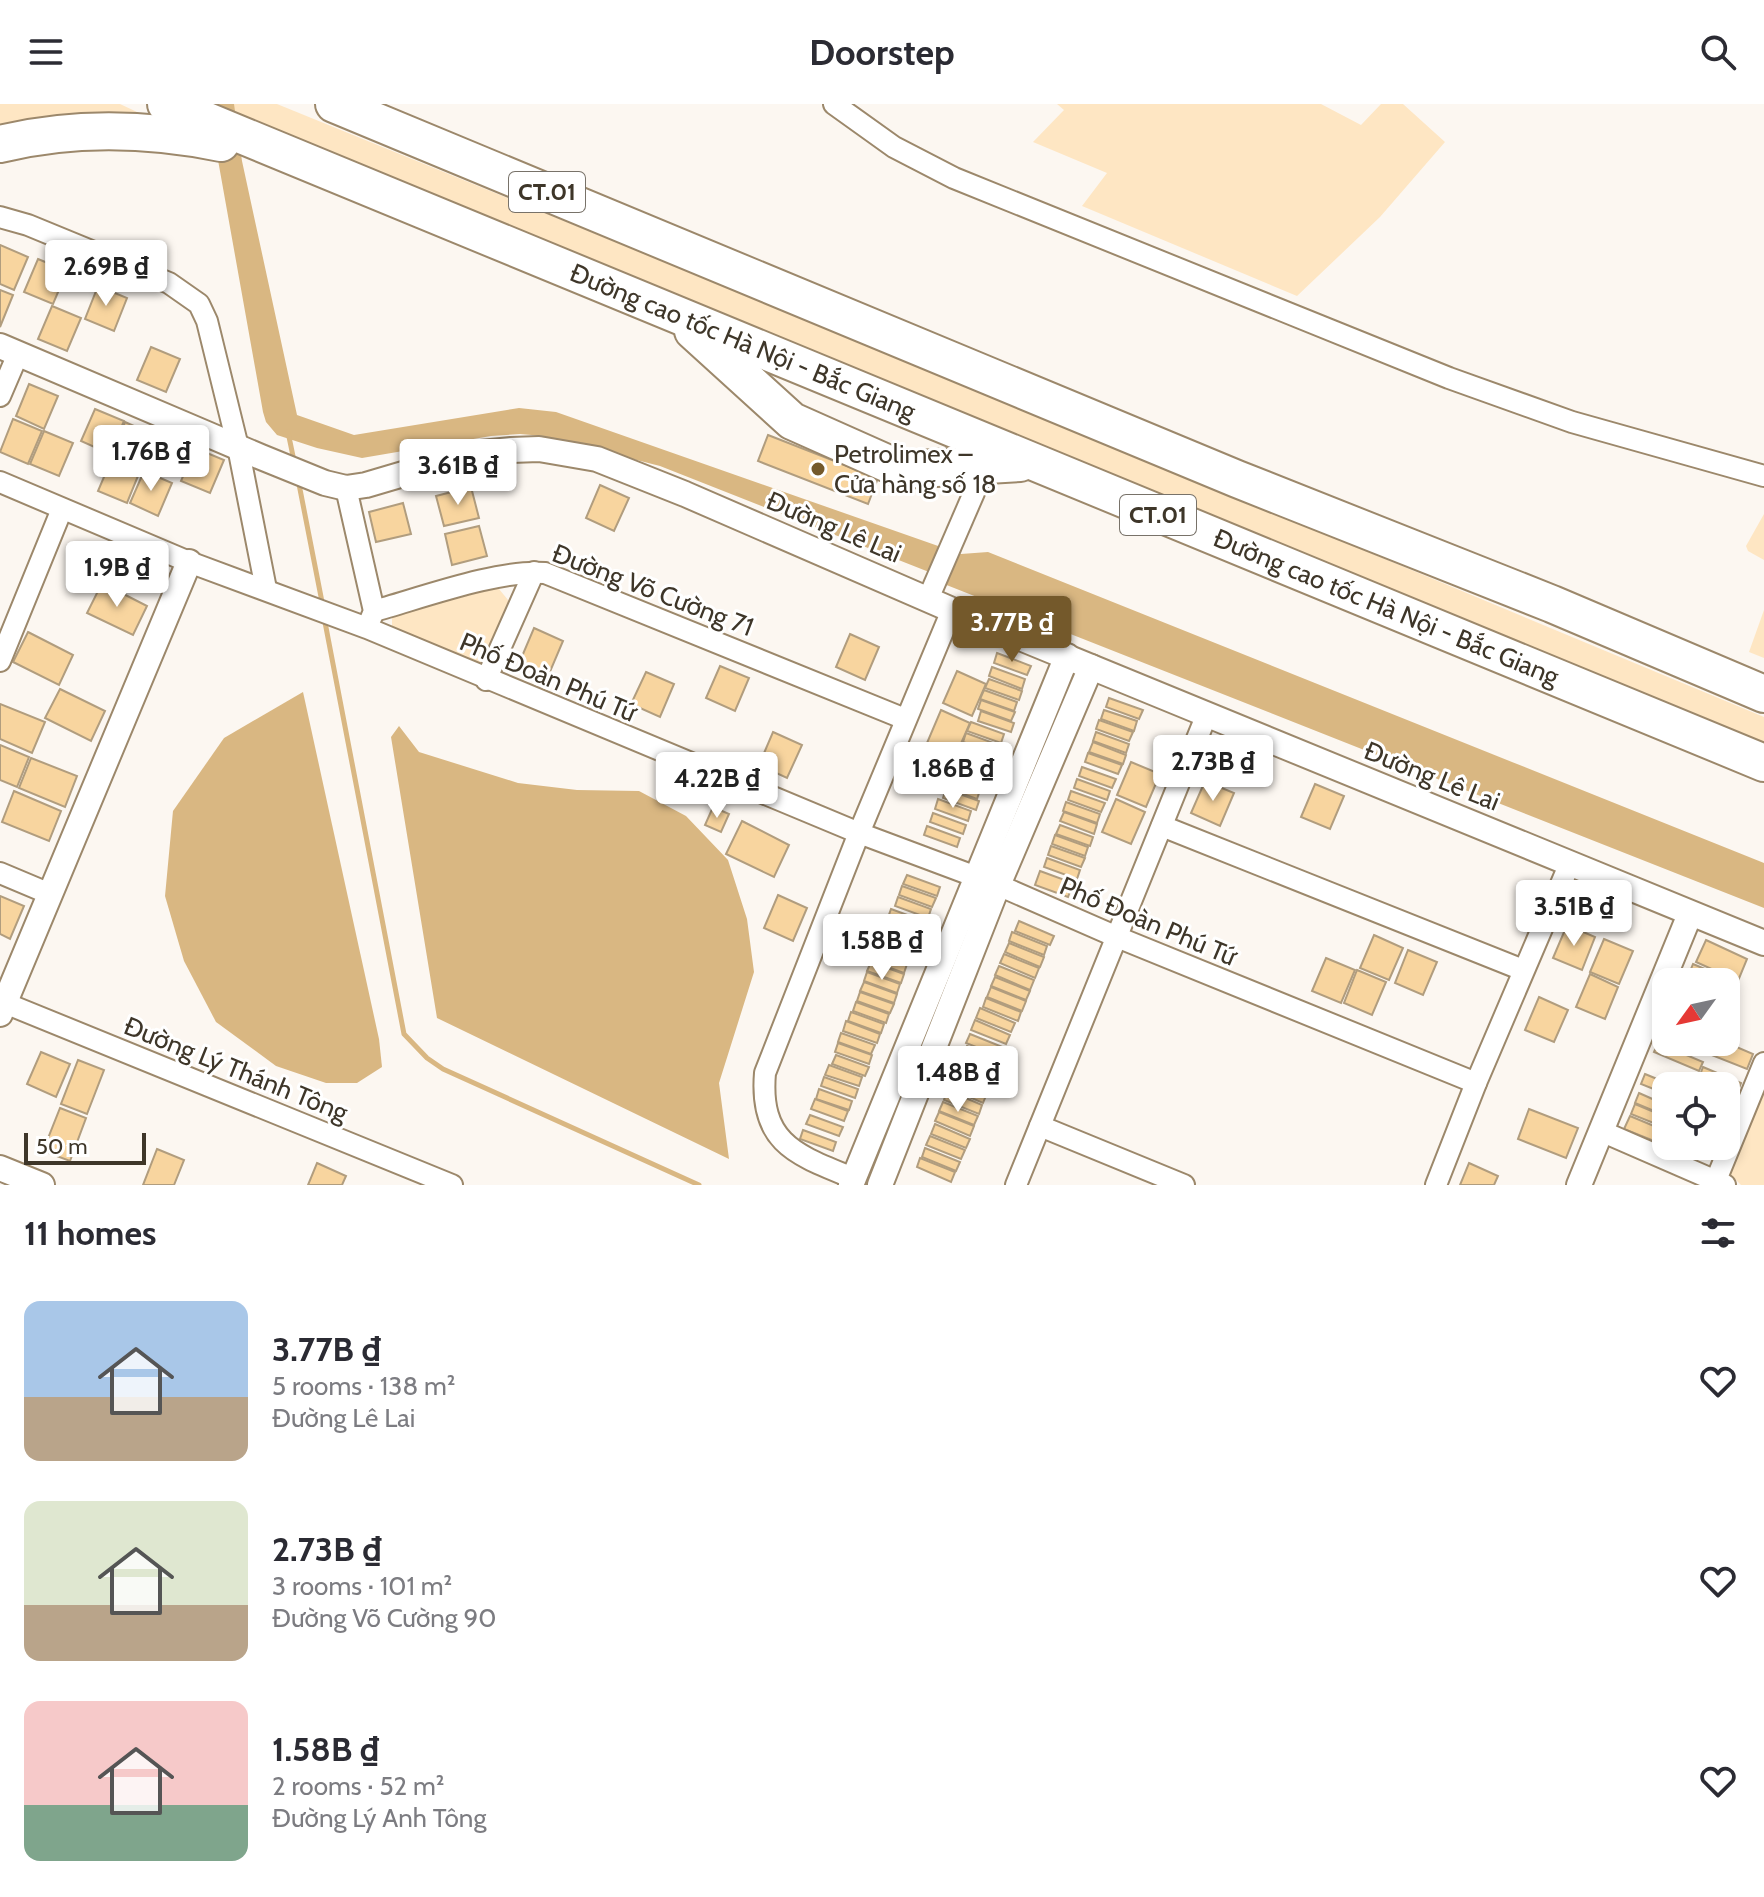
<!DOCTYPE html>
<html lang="en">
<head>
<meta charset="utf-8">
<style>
	:root { --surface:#fff; --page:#f7f7f7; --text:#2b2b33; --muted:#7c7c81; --accent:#74592b }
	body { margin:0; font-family:Cabin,sans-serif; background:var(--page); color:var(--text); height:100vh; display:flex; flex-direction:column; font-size:30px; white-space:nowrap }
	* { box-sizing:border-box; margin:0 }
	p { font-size:26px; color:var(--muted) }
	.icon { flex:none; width:44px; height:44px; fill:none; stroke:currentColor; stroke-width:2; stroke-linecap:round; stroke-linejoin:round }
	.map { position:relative; height:1081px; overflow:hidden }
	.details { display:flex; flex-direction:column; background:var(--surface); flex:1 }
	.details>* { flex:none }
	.needle { width:52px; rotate:237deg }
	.controls { position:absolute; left:1652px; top:864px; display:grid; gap:16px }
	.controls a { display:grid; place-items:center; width:88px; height:88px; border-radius:16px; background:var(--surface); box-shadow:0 4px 12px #0003; font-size:40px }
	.scale { position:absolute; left:24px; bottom:20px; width:122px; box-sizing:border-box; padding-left:8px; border:4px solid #3e3629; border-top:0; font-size:22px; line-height:28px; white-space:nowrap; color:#3e3629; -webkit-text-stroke:6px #fff; paint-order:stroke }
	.price { position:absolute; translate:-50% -68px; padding:0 18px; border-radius:8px; background:#fff; color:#222; font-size:26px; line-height:52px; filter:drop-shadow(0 2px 4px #0008) }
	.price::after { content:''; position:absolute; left:50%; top:48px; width:24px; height:18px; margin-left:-12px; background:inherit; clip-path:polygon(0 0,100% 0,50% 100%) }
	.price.active { background:var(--accent); color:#fff }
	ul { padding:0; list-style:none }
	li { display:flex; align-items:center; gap:24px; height:200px; padding:0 24px }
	li span { display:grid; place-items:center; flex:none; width:224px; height:160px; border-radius:16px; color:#555 }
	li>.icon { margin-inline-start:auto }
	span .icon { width:96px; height:96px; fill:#fffc; stroke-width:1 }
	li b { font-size:34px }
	h2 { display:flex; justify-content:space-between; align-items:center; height:96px; padding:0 24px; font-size:34px }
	header { display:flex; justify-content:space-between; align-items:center; height:104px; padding:0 24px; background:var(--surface); font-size:36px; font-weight:800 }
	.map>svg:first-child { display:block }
</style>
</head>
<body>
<header><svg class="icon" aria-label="menu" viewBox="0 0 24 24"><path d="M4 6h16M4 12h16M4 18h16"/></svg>Doorstep<svg class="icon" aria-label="search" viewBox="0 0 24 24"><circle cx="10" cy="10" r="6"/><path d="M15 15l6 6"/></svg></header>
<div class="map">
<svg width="1764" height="1081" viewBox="0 0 1764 1081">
	<rect width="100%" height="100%" fill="#fcf7f1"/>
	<g fill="#fee6c3">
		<path d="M0 0H120L152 15 0 26Z"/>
		<path d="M210 0H277L1001 295 1764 613V640Z"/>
		<path d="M1057 0H1321L1361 21 1381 0H1403L1445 38 1380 113 1297 192 1082 102 1107 69 1033 38 1064 6Z"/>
		<path d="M1764 410V456L1748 447 1746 442Z"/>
		<path d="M490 484 499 485 508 496 510 506 485 561 475 562 396 529 392 524V512L396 509Z"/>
		<path d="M1764 506V554L1749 548Z"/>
		<path d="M1764 979V1081H1741L1730 1070V1063Z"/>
	</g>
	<g fill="#d9b782">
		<path d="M208 0H234L242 57 297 311 354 331 519 304 556 308 961 450 988 448 1764 759V804L944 480 929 468 660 362 543 332 520 330 491 332 362 354 317 344 277 331 266 318 263 308Z"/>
		<path d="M303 588 379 935 382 963 357 979H326L276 962 216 918 184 857 165 792 173 707 224 634Z"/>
		<path d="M399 622 419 648 518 679 577 686 639 687 686 712 728 756 747 815 754 868 719 979 729 1055 437 914 391 633Z"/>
	</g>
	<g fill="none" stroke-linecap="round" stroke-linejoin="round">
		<g stroke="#d9b782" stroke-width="5">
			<path d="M288 328 294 357"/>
			<path d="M298 375 323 503"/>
			<path d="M324 513 404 930 427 954 443 965 699 1081"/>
		</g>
	</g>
	<g fill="#f8d59f" stroke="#b19d7e" stroke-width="2">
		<path d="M0 141 28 153 14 186 0 180Z"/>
		<path d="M38 155 67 167 53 200 24 188Z"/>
		<path d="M98 182 127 194 114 227 85 215Z"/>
		<path d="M0 186 13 191 0 223Z"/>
		<path d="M52 202 81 214 67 247 38 235Z"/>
		<path d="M151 243 180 255 166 288 137 276Z"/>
		<path d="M29 280 58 292 44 325 16 312Z"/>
		<path d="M95 305 124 317 110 350 81 337Z"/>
		<path d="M13 315 42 327 28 360 0 348Z"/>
		<path d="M125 318 154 331 140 363 111 351Z"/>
		<path d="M44 327 73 339 59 372 30 360Z"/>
		<path d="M768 331 878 374 868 400 758 357Z"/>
		<path d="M195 344 224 356 210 389 181 377Z"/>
		<path d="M112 354 140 367 127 399 98 387Z"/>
		<path d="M144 367 172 379 158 412 130 399Z"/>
		<path d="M600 381 629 394 614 427 586 414Z"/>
		<path d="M471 383 479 414 444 422 436 392Z"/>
		<path d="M403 399 411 430 376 438 369 408Z"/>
		<path d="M479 422 487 452 452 461 445 430Z"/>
		<path d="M102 479 147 502 133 531 87 509Z"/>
		<path d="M534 524 563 537 549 570 520 557Z"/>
		<path d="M28 528 73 551 59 581 13 558Z"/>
		<path d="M850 530 879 543 865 576 836 563Z"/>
		<path d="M997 549 1031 562 1027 571 994 559Z"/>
		<path d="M720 562 749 574 735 607 706 594Z"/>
		<path d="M992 563 1025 575 1022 585 989 572Z"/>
		<path d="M957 567 986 580 972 612 943 599Z"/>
		<path d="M646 568 674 580 660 613 631 600Z"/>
		<path d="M989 575 1022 587 1019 596 985 584Z"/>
		<path d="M60 585 105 607 91 637 45 614Z"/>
		<path d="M984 586 1017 598 1014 607 980 595Z"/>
		<path d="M1109 594 1143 606 1139 615 1106 603Z"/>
		<path d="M981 596 1015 608 1011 617 978 605Z"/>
		<path d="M0 600 45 618 32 649 0 635Z"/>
		<path d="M941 606 970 619 956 651 927 639Z"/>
		<path d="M1104 606 1137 617 1134 627 1101 615Z"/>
		<path d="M981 607 1014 619 1011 628 978 617Z"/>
		<path d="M1099 616 1133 628 1129 637 1096 625Z"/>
		<path d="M971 618 1004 630 1001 639 967 627Z"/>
		<path d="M773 628 802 641 787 674 759 661Z"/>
		<path d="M1096 628 1129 640 1126 649 1093 637Z"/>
		<path d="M966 629 999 641 996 650 963 638Z"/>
		<path d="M1093 638 1126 651 1123 660 1089 648Z"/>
		<path d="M0 641 29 653 17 683 0 676Z"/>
		<path d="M963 641 996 653 993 662 960 650Z"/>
		<path d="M1088 649 1122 661 1118 670 1085 658Z"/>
		<path d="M957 652 990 664 986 673 953 661Z"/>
		<path d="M31 654 77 672 65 703 19 684Z"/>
		<path d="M1131 658 1160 670 1146 703 1117 691Z"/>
		<path d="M1082 663 1116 675 1112 684 1079 672Z"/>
		<path d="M954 664 987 676 984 686 950 673Z"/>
		<path d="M947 674 980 686 977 695 944 683Z"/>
		<path d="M1077 675 1110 687 1107 696 1074 684Z"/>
		<path d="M1205 677 1234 689 1220 722 1191 709Z"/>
		<path d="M1315 680 1344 692 1330 725 1301 713Z"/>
		<path d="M946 685 979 697 976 706 943 694Z"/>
		<path d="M14 687 61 707 49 737 2 718Z"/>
		<path d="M1071 687 1105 699 1101 708 1068 696Z"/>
		<path d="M938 695 971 707 968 717 935 705Z"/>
		<path d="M1116 695 1145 708 1131 740 1102 728Z"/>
		<path d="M1066 698 1100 710 1097 719 1063 707Z"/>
		<path d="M713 703 729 710 721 728 705 721Z"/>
		<path d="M1064 708 1097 720 1094 730 1060 717Z"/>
		<path d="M933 709 966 721 963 730 930 718Z"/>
		<path d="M742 717 789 741 774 773 726 750Z"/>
		<path d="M1060 721 1093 733 1090 742 1056 730Z"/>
		<path d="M927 722 960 734 957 743 924 731Z"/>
		<path d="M1055 731 1088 743 1085 752 1052 740Z"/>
		<path d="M1051 742 1085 754 1081 763 1048 751Z"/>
		<path d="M1047 754 1080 766 1077 775 1044 763Z"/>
		<path d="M1040 767 1073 779 1068 793 1035 781Z"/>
		<path d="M907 771 940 783 937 792 903 780Z"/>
		<path d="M902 782 936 794 932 803 899 791Z"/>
		<path d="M778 791 807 804 793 837 764 824Z"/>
		<path d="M0 792 24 802 10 835 0 830Z"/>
		<path d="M898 793 931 805 928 814 895 802Z"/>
		<path d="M891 805 924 817 918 834 885 822Z"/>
		<path d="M1019 817 1054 832 1050 841 1015 827Z"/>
		<path d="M1567 821 1595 833 1582 866 1553 854Z"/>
		<path d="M883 825 917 837 913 846 880 834Z"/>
		<path d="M1012 828 1047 842 1044 851 1009 837Z"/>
		<path d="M1374 831 1403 844 1389 876 1360 864Z"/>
		<path d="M1604 835 1633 847 1619 880 1590 868Z"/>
		<path d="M1706 836 1747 855 1738 877 1696 858Z"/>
		<path d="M879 837 912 849 909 858 876 846Z"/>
		<path d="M1009 839 1044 853 1040 863 1005 848Z"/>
		<path d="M1408 846 1437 858 1423 891 1395 879Z"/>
		<path d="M874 848 907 860 904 869 871 857Z"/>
		<path d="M1004 850 1039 864 1035 874 1000 859Z"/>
		<path d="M1326 854 1355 866 1341 899 1312 887Z"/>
		<path d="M871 858 904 870 901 879 867 867Z"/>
		<path d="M1693 860 1738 879 1733 888 1726 885V878H1709L1689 870Z"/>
		<path d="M999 862 1034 876 1030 886 995 871Z"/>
		<path d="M1357 866 1386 878 1372 911 1344 899Z"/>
		<path d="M867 868 900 880 897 889 864 877Z"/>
		<path d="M1590 870 1618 883 1605 915 1576 903Z"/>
		<path d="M1688 871 1704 878H1685Z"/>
		<path d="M995 873 1030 887 1026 896 991 882Z"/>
		<path d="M864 878 897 890 894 899 860 887Z"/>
		<path d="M991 883 1026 897 1022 907 987 893Z"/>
		<path d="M860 888 894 900 890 909 857 897Z"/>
		<path d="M1539 893 1568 906 1554 938 1525 926Z"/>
		<path d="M986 894 1021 908 1018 917 983 903Z"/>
		<path d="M856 898 889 910 886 919 853 907Z"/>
		<path d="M980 904 1015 919 1011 928 976 914Z"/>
		<path d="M851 908 884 920 881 929 848 917Z"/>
		<path d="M975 916 1010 931 1006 940 971 926Z"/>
		<path d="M846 917 880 930 877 939 843 927Z"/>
		<path d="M841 929 875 941 871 950 838 938Z"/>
		<path d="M970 930 1005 944 1001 953 966 939Z"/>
		<path d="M1714 938H1725L1753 950 1747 965 1709 950Z"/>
		<path d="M838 939 872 951 869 960 835 948Z"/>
		<path d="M1658 939 1703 958 1699 967 1654 948Z"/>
		<path d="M967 942 1002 956 998 965 963 951Z"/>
		<path d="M41 948 70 960 56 993 27 980Z"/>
		<path d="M836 951 869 963 865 972 832 960Z"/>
		<path d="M962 952 996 966 993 976 958 961Z"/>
		<path d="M78 956 104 966 87 1010 61 1000Z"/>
		<path d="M829 961 862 973 859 982 825 971Z"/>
		<path d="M957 963 992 977 988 987 953 972Z"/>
		<path d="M1703 963 1741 979 1735 994 1726 991V982H1704L1697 979Z"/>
		<path d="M1645 970 1674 982H1666V990L1641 980Z"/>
		<path d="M824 973 858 985 855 994 821 982Z"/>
		<path d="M952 975 987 989 983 999 948 984Z"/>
		<path d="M819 985 852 997 849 1006 816 995Z"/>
		<path d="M947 986 982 1001 979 1010 944 996Z"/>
		<path d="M1639 989 1666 1001V1012L1635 999Z"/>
		<path d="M815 995 848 1007 844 1017 811 1005Z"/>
		<path d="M943 998 978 1012 974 1021 939 1007Z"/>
		<path d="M1635 1000 1666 1013V1024L1631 1010Z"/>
		<path d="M60 1004 86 1014 70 1057 43 1047Z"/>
		<path d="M1529 1005 1578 1024 1566 1054 1518 1035Z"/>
		<path d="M939 1008 974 1022 970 1032 935 1017Z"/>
		<path d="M810 1011 843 1023 839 1032 806 1020Z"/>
		<path d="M1630 1012 1666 1027V1042L1669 1043 1624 1025Z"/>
		<path d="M935 1020 970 1035 966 1044 931 1030Z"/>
		<path d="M803 1026 836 1038 833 1047 800 1035Z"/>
		<path d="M930 1032 965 1046 961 1055 926 1041Z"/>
		<path d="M925 1044 960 1058 956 1067 922 1053Z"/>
		<path d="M157 1045 184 1056 174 1081H143Z"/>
		<path d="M920 1054 955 1068 951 1078 917 1063Z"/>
		<path d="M317 1059 346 1072 342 1081H308Z"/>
		<path d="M1469 1059 1498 1072 1494 1081H1460Z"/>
	</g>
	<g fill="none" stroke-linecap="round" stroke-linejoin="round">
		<defs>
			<g id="minor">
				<path d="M834 0 894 43 954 74 1449 274 1572 318 1764 372"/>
				<path d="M0 113 28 121 169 179 199 200 207 217 238 343 266 485"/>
				<path d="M0 292 18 250"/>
				<path d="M0 378 189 458 367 524 859 729 998 781 1117 833 1476 979"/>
				<path d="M346 384 374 507 369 519"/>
				<path d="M928 495 986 361"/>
				<path d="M374 507C421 494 500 465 545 469L905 615"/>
				<path d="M0 557 62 405"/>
				<path d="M486 576 534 468"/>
				<path d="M1162 722 1523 866"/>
				<path d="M0 769 50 790"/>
				<path d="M0 897 452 1081"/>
				<path d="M1040 1022 1184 1081"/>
				<path d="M1601 1027 1725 1081"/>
				<path d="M853 1074C797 1051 759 1040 765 969L859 729 952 506"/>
				<path d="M1016 1081 1207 610"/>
				<path d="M1436 1081 1476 979 1570 759"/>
				<path d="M1714 1081 1764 959"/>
			</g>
			<g id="tertiary">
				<path d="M0 242 261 353 325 379 346 384 366 381 471 350 511 346 539 345 597 355 685 390 952 506 1764 839"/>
				<path d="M0 910 189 458"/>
				<path d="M0 1064 42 1081"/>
				<path d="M851 1081 1067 552"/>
				<path d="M880 1081 998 781 1091 563"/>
				<path d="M1579 1081 1690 810"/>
			</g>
			<g id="motorway">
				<path id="s1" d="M166 0 1764 659"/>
				<path d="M334 0 1237 375 1552 500 1764 590"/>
				<path d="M0 40C74 22 147 24 221 39"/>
				<path d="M693 227 792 317 902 366 1020 359"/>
			</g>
		</defs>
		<use href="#minor" stroke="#9c886b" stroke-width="24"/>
		<use href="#tertiary" stroke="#9c886b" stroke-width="28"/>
		<use href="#motorway" stroke="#9c886b" stroke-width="40"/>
		<use href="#minor" stroke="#fff" stroke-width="20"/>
		<use href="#tertiary" stroke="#fff" stroke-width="24"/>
		<use href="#motorway" stroke="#fff" stroke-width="36"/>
	</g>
	<circle fill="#74592b" stroke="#fff" stroke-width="3" cx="818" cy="365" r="8"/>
	<g text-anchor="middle" stroke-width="6" stroke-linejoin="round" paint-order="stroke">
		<g fill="#fff" stroke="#787269" stroke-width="2">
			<rect x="509" y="68" width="76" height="40" rx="6"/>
			<rect x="1120" y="391" width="76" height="40" rx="6"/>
		</g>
		<g font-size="24" font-weight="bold" fill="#3e3629">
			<text x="547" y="96">CT.01</text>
			<text x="1158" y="419">CT.01</text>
		</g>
		<g font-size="26" fill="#3e3629" stroke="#fff">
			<text dy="9" stroke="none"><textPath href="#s1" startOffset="624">Đường cao tốc Hà Nội - Bắc Giang</textPath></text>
			<text transform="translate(834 423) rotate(23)" y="9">Đường Lê Lai</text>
			<text transform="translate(653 486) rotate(21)" y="9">Đường Võ Cường 71</text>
			<text dy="9" stroke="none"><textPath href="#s1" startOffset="1320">Đường cao tốc Hà Nội - Bắc Giang</textPath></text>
			<text transform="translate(548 573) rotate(23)" y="9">Phố Đoàn Phú Tứ</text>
			<text transform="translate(1432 672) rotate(22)" y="9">Đường Lê Lai</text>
			<text transform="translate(1148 817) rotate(23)" y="9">Phố Đoàn Phú Tứ</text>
			<text transform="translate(236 965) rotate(22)" y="9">Đường Lý Thánh Tông</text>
		</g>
		<g font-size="26" fill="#3e3629" stroke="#fff" text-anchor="start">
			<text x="834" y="359">Petrolimex –<tspan x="834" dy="30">Cửa hàng số 18</tspan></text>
		</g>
	</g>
</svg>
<div class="controls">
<a><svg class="needle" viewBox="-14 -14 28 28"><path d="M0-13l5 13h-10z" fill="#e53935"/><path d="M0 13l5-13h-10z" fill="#7c7c81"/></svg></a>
<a><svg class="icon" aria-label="locate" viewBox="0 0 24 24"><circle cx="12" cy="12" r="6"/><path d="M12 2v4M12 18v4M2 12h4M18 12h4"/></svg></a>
</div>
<div class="scale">50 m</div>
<b class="price" style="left:106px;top:204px">2.69B ₫</b>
<b class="price" style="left:151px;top:389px">1.76B ₫</b>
<b class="price" style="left:458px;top:403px">3.61B ₫</b>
<b class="price" style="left:117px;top:505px">1.9B ₫</b>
<b class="price active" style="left:1012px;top:560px">3.77B ₫</b>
<b class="price" style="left:1213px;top:699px">2.73B ₫</b>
<b class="price" style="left:953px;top:706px">1.86B ₫</b>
<b class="price" style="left:717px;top:716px">4.22B ₫</b>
<b class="price" style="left:1574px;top:844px">3.51B ₫</b>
<b class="price" style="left:882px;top:878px">1.58B ₫</b>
<b class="price" style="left:958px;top:1010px">1.48B ₫</b>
</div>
<section class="details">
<h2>11 homes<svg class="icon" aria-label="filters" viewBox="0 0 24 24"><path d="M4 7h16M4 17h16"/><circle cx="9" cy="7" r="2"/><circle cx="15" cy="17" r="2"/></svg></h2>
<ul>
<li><span style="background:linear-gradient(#a9c7e8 60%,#b9a48a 0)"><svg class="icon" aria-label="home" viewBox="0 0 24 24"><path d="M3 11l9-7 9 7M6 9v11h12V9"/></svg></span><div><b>3.77B ₫</b><p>5 rooms · 138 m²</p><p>Đường Lê Lai</p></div><svg class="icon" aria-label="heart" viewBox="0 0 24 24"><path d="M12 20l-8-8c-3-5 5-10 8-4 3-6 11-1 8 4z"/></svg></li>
<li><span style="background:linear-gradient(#dfe7d0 65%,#b9a48a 0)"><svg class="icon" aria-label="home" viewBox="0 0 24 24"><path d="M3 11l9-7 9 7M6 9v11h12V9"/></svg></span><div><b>2.73B ₫</b><p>3 rooms · 101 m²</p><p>Đường Võ Cường 90</p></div><svg class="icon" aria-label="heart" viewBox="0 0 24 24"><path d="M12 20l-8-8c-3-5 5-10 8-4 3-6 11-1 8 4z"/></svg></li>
<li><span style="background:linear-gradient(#f6c9c9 65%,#7fa58c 0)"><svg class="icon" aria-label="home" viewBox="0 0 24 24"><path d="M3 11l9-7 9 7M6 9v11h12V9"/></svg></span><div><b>1.58B ₫</b><p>2 rooms · 52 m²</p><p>Đường Lý Anh Tông</p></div><svg class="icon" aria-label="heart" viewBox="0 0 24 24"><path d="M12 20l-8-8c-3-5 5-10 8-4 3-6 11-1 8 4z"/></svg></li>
</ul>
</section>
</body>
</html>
